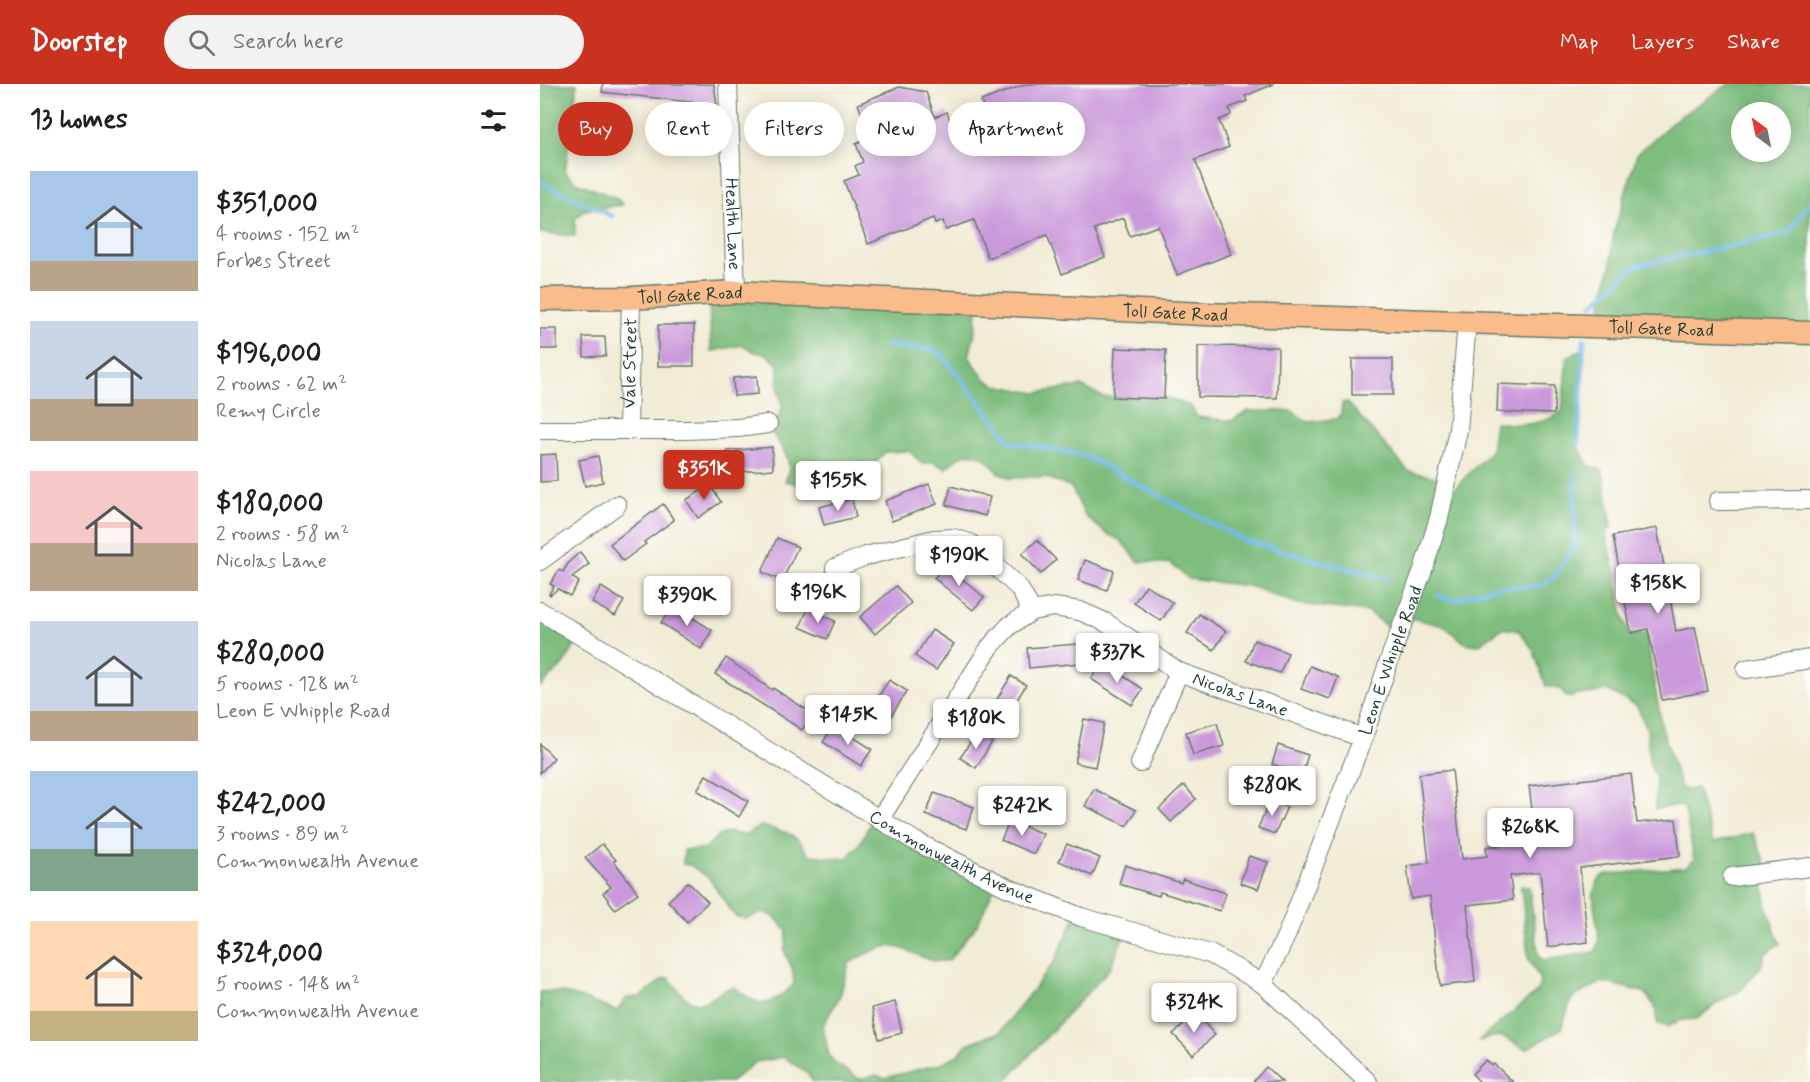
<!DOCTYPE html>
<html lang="en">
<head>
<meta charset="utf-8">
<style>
	:root { --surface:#fff; --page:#f2f2f2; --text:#202124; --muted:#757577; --accent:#c8321e }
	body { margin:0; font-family:Mynerve,sans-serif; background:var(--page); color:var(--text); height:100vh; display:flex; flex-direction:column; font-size:22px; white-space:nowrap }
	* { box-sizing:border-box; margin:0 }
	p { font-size:20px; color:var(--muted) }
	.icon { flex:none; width:33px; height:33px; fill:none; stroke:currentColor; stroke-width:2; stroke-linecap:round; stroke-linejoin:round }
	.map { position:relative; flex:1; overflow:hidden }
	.side { display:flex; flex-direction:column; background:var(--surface); width:540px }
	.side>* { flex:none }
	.banner { position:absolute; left:18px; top:18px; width:570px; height:54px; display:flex; gap:12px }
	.needle { width:39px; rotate:327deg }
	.controls { position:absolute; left:1191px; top:18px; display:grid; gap:12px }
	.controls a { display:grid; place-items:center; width:60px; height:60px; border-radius:50%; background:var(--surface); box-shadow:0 3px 15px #0003; font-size:30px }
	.price { position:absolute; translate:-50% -51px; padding:0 14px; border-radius:6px; background:#fff; color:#222; font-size:20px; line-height:39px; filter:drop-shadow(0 2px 3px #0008) }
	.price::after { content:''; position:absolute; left:50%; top:36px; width:18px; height:14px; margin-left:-9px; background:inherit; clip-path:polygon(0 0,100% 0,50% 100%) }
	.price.current { background:var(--accent); color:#fff }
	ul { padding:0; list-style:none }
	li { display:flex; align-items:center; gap:18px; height:150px; padding:0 30px }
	li span { display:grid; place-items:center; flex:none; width:168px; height:120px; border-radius:0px; color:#555 }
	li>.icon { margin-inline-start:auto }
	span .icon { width:72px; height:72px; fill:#fffc; stroke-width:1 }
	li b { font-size:26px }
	h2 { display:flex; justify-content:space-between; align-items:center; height:72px; padding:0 30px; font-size:26px }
	.pill { padding:0 21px; border-radius:27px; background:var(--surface); box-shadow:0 3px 15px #0003; font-size:21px; line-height:54px }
	.pill.current { background:var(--accent); color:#fff }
	header { display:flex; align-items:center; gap:36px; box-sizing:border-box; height:84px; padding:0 30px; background:var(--accent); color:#fff }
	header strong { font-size:28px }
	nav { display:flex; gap:33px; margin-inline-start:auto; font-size:21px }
	.search { width:420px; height:54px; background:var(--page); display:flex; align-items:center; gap:15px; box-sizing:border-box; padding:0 21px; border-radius:33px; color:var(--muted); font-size:22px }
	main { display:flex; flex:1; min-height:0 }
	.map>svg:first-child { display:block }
</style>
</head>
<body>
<header>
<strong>Doorstep</strong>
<div class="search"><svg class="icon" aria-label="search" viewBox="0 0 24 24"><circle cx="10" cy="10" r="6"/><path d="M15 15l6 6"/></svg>Search here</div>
<nav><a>Map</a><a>Layers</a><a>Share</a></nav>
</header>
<main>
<section class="side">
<h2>13 homes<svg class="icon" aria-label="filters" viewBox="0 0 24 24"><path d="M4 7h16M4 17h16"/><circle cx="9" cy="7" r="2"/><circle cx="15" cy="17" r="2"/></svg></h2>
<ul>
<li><span style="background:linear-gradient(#a9c7e8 75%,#b9a48a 0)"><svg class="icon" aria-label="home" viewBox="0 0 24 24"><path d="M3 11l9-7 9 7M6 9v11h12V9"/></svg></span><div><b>$351,000</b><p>4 rooms · 152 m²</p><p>Forbes Street</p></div></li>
<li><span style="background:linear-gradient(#c9d6e8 65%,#b9a48a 0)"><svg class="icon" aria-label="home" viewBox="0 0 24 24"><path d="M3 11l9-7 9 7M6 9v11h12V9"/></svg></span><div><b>$196,000</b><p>2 rooms · 62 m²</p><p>Remy Circle</p></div></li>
<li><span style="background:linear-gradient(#f6c9c9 60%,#b9a48a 0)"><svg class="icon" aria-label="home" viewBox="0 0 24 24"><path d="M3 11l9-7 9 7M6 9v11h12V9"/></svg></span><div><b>$180,000</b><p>2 rooms · 58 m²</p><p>Nicolas Lane</p></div></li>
<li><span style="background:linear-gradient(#c9d6e8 75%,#b9a48a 0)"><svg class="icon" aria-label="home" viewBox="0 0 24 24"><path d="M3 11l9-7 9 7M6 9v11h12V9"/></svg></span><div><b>$280,000</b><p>5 rooms · 128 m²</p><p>Leon E Whipple Road</p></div></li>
<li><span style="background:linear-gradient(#a9c7e8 65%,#7fa58c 0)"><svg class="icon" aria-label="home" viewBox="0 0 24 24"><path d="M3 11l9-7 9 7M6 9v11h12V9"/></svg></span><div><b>$242,000</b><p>3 rooms · 89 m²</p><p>Commonwealth Avenue</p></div></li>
<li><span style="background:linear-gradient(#ffd9b3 75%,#c2b280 0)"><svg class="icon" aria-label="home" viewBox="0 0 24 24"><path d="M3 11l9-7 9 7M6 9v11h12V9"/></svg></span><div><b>$324,000</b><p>5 rooms · 148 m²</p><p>Commonwealth Avenue</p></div></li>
</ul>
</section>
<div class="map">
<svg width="1270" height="998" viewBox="0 0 1270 998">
	<rect width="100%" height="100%" fill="#fdfcf7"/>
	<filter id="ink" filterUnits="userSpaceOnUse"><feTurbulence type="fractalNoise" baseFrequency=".0167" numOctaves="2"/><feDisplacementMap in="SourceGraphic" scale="12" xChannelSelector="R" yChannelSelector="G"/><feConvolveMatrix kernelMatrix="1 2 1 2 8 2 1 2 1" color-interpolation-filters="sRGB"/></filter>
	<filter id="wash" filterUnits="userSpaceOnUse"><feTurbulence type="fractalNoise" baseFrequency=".008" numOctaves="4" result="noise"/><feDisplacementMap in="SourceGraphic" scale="24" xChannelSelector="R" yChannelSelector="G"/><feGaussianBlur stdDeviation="1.35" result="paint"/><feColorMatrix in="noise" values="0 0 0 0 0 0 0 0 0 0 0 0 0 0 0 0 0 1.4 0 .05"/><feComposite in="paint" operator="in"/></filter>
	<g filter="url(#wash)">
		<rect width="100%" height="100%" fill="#f1ecd6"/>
		<g fill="#7ebd7e" stroke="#4e7d59" stroke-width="1.5" fill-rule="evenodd">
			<path d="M0 0H37L25 88 38 99 76 114 83 121 44 126 35 135V152L0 149Z"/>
			<path d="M1189 0H1270V248L1060 236 1064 208 1071 182 1073 152 1097 70 1136 35ZM1202 28H1240V68H1202Z"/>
			<path d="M169 218 437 224 436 243 429 273 445 295 455 301 496 309 541 302 563 313 627 314 651 322 657 333 692 337 708 327H752L768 338 797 335 801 330 802 319 807 318 868 387 909 396 907 412 951 367 955 338C979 342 1003 342 1022 327L1027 273 1043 265 1042 313 1037 361 1049 382 1062 386 1072 441 1066 449C1067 461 1072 471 1074 482 1080 505 1079 529 1090 551L1106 550 1122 644 1140 702 1145 706 1157 704 1173 759 1213 749 1228 786C1217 806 1232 839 1240 859L1226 869 1220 884 1201 906 1176 920 1157 935 1141 936 1127 943 1117 939 1115 922 1104 908 1062 898 1032 914 1021 945 987 965C961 956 970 946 938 957L998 907 1000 896 988 873 981 802 989 803 999 873 1004 876 1055 868C1068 847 1040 813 1063 791L1146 783 1154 775 1145 725 1140 721 1115 725 1116 694 1109 677 1107 645 1097 622 1067 606 1049 610H1034L1033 613H1026L1021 605 1006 602 993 565 979 547 963 544 938 561 925 559 904 542 872 534 862 554 828 528 759 520 709 502 649 495 630 479C618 481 611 476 599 478L580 456 566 449 546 433 531 403 505 393 469 394 459 388 458 389C450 377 437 365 421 372 416 374 411 381 405 384L393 378 382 380 369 367 345 368 319 396C300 384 284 384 270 403L245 397C256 378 241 363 231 347L243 323 238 304V281L227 270 215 268 203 261 171 267Z"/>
			<path d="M0 526 37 559 23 581 0 603Z"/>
			<path d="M334 733 456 800 437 841 409 876C387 883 367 859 344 863 333 865 320 874 309 879L300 912 283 941 289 972 296 980 319 995 336 991 344 994 400 980 418 971 427 960 460 948 515 877 536 831 583 853 570 884 465 998H273L268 990 244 973 215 978 191 998H0V908C26 904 53 920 77 927L87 914 100 913 123 895 129 894C139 908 152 927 170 915 181 909 182 905 195 903 220 926 231 923 254 900L252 884 244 866 246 862 247 847 235 833 224 828 206 835 195 832 169 794 150 781 143 780 144 766 165 765 178 752 189 748C202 753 209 750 220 742 247 749 254 746 269 771L306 775 318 762Z"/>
		</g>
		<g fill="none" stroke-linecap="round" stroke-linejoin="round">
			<g stroke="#74bbeb" stroke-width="4.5">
				<path d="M0 98 72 132"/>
				<path d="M1052 221 1095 182 1248 150 1270 118"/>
				<path d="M348 261 399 267 471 358 543 371 705 457 847 495"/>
				<path d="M1038 360 1044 255"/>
				<path d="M898 512 913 516 955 503 1002 502 1015 492 1035 461V391"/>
			</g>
		</g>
		<g id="blocks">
			<g fill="#ca99db">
				<path d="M63 0H174L177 21 62 8Z"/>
				<path d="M486 0H734L705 12 707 17 689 24 691 31 679 36 689 63 655 76 691 170 637 191 618 142 590 152 583 134 554 145 565 173 522 190 507 151 448 174 434 136 406 146 403 137 395 140 393 134 328 160 304 97 319 91 315 82 323 78 316 60 331 54 318 20 359 3 386 8 395 33 407 28 413 46 447 33 441 17Z"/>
				<rect x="118" y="241" width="36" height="41"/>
				<rect x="0" y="245" width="17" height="20"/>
				<path d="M43 253H65L66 272 44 273Z"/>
				<path d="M658 262 738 263 737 314 658 313Z"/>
				<path d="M575 264 626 266 624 315 573 313Z"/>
				<rect x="812" y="275" width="41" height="36"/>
				<path d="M217 292 218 310 194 312 193 294Z"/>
				<path d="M958 300 1015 302 1014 330 957 328Z"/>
				<path d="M232 363 233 385 189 389 187 367Z"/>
				<path d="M16 370 17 397 0 398V371Z"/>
				<path d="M58 372 63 398 45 402 39 376Z"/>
				<path d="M389 400 397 420 352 437 345 417Z"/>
				<path d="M170 401 181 418 158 434 146 416Z"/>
				<path d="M411 402 450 413 445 432 406 421Z"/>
				<path d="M312 415 316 433 284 441 279 423Z"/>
				<path d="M123 420 134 436 104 458 106 460 83 477 70 460Z"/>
				<path d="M1117 444 1136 547 1155 543 1168 607 1122 616 1108 545 1091 549 1073 452Z"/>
				<path d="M237 454 258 463 242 497 222 488Z"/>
				<path d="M497 456 516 476 501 490 482 470Z"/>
				<path d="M40 468 49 480 32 493 39 498 30 512 18 505 10 511 9 510 14 502 10 500 19 486 23 488 29 478Z"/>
				<path d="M545 476 574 487 567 506 538 496Z"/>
				<path d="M406 481 444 513 433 526 394 494Z"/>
				<path d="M606 501 633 519 621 537 594 519Z"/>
				<path d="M356 502 371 519 335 550 320 533Z"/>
				<path d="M61 503 84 517 75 532 52 519Z"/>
				<path d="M132 521 172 546 161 565 121 539Z"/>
				<path d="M268 525 295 537 287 555 260 543Z"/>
				<path d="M659 530 686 547 674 566 647 549Z"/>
				<path d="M392 546 414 560 396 586 375 572Z"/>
				<path d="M714 556 748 569 740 589 706 577Z"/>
				<path d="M538 560 540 579 489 584 487 564Z"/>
				<path d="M186 574 232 606 233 604 273 630 262 646 175 590Z"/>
				<path d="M562 578 603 605 592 621 551 595Z"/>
				<path d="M770 582 798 593 790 615 761 605Z"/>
				<path d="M471 592 486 601 466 634 451 625Z"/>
				<path d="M349 596 367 607 348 637 330 626Z"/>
				<path d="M544 635 564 639 555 683 535 679Z"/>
				<path d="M677 639 684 662 653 671 646 648Z"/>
				<path d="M294 641 332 665 321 682 283 658Z"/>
				<path d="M437 648 452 658 436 684 420 674Z"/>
				<path d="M0 660 14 674 0 689Z"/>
				<path d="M738 661 768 671 762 690 732 680Z"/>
				<path d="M912 686 922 775 947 772 946 763 964 761 963 753 995 749 989 702 1091 690 1097 739 1136 735 1140 772 1040 784 1048 858 1008 863 1000 788 970 792 973 816 927 821 935 898 900 902 890 812 871 815 867 782 889 779 879 690Z"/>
				<path d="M166 691 208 717 199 733 157 706Z"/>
				<path d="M644 701 656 715 631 738 619 725Z"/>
				<path d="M554 705 596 726 587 742 545 722Z"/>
				<path d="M394 709 434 723 426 745 386 731Z"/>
				<path d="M730 716 747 723 735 750 718 744Z"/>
				<path d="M470 736 503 750 494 770 461 756Z"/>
				<path d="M62 760 76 776 74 777 98 809 75 825 63 809 71 803 45 774Z"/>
				<path d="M527 760 560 774 552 792 519 777Z"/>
				<path d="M709 772 728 778 718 805 700 799Z"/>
				<path d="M585 781 641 799 643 795 686 809 680 827 620 808 619 812 579 800Z"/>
				<path d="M148 798 168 818 147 838 128 817Z"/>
				<path d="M355 918 362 949 339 955 332 924Z"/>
				<path d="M656 930 675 951 653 971 633 950Z"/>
				<path d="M946 976 952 982 954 980 973 998H940L932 990Z"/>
				<path d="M726 983 742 998H713Z"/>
			</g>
		</g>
	</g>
	<g filter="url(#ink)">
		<use href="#blocks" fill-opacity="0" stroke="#687a6d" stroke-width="1.5"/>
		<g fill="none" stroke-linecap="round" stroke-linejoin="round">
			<defs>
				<g id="minor">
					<path id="s1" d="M188 0 196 208"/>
					<path id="s2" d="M88 345 91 214"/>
					<path d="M0 346H146L198 344 228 340"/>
					<path d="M1178 417 1270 416"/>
					<path d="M0 477 77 421"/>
					<path d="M295 484 326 472 394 455 413 454 430 459 479 504 492 527"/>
					<path id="s3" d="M0 527 375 757 466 803 541 833 670 870 701 887 723 900 828 998"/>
					<path d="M1206 585 1270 575"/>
					<path d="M600 679 639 588"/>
					<path id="s4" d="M339 736 450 563 469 542 492 527 514 523 540 527 565 538 639 588 823 654"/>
					<path d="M1192 793 1270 783"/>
					<path id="s5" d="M723 900 747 850 823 654 850 574 884 483 899 434 918 346 927 238"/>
				</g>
				<g id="major">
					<path id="s6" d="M0 215 91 214 196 208 664 230 1270 249"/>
				</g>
			</defs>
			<use href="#minor" stroke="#687a6d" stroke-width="20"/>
			<use href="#major" stroke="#687a6d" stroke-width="25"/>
			<use href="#minor" stroke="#fff" stroke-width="18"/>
			<use href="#major" stroke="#f9bc8a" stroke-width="22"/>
		</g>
	</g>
	<g text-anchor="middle" stroke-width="6" stroke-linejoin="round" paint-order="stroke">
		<g font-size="18" fill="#1f3d34" stroke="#fdfcf7">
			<text dy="6" stroke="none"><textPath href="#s1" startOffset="140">Health Lane</textPath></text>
			<text dy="6" stroke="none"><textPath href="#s6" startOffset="150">Toll Gate Road</textPath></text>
			<text dy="6" stroke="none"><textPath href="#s6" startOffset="636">Toll Gate Road</textPath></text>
			<text dy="6" stroke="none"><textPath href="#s6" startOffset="1122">Toll Gate Road</textPath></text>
			<text dy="6" stroke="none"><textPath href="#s2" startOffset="66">Vale Street</textPath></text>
			<text dy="6" stroke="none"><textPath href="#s5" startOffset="348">Leon E Whipple Road</textPath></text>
			<text dy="6" stroke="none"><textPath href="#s4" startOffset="492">Nicolas Lane</textPath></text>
			<text dy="6" stroke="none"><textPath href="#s3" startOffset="480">Commonwealth Avenue</textPath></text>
		</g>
	</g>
</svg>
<div class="controls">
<a><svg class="needle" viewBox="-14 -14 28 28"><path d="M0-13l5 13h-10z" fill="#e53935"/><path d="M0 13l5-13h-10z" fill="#757577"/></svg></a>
</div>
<b class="price current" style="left:164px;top:417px">$351K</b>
<b class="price" style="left:298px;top:428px">$155K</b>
<b class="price" style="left:419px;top:503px">$190K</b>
<b class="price" style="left:1118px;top:531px">$158K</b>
<b class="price" style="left:278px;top:540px">$196K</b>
<b class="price" style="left:147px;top:543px">$390K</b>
<b class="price" style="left:577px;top:600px">$337K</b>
<b class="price" style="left:308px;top:662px">$145K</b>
<b class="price" style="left:436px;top:666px">$180K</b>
<b class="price" style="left:732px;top:733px">$280K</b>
<b class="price" style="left:482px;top:753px">$242K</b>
<b class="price" style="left:990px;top:775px">$268K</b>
<b class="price" style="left:654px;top:950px">$324K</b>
<div class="banner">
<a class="pill current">Buy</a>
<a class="pill">Rent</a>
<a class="pill">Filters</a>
<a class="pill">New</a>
<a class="pill">Apartment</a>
</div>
</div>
</main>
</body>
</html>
